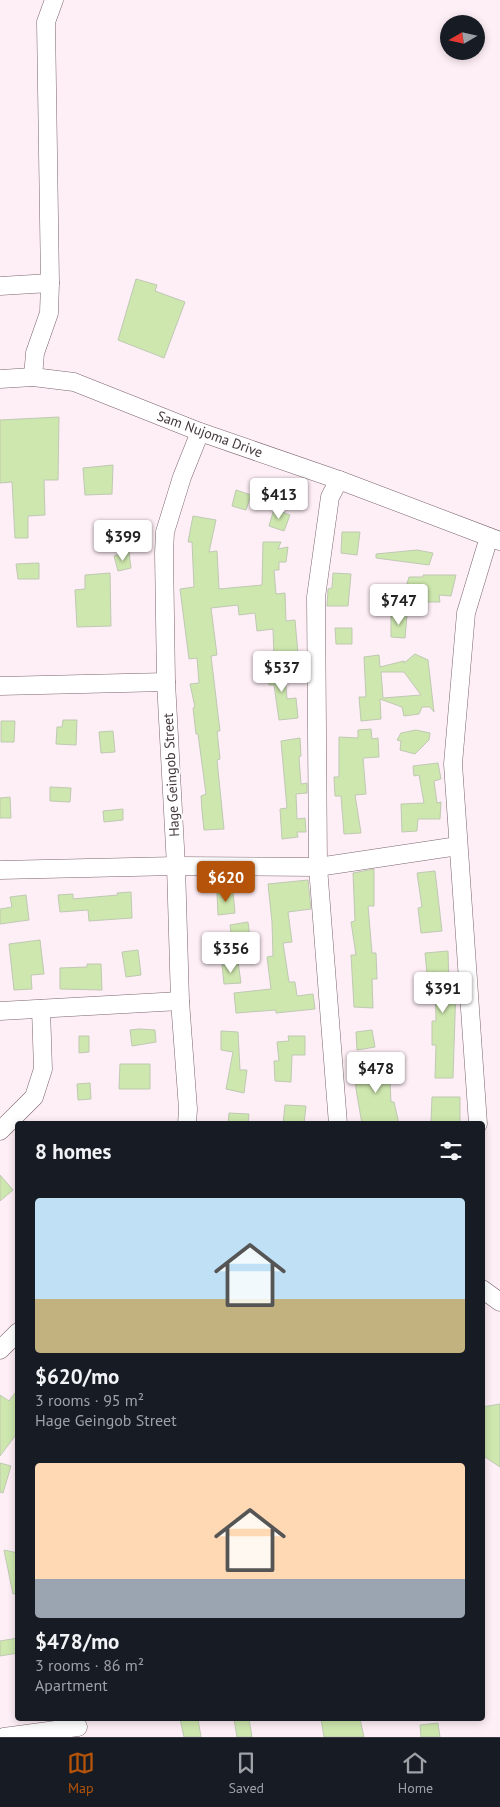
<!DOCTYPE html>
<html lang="en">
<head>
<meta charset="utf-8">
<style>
	:root { --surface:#171b24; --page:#242831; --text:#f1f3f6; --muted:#9ea1a6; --line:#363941; --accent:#b45309 }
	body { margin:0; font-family:"PT Sans",sans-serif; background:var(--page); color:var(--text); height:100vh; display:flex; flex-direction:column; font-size:19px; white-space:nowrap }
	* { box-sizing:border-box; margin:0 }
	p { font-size:16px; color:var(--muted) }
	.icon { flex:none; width:28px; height:28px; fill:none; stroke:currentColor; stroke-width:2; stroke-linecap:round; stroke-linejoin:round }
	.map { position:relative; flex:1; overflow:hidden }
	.panel { position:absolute; left:15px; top:1121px; width:470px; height:600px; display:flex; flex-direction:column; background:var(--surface); border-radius:5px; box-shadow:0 2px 8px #0003 }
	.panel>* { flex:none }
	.needle { width:32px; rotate:261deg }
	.fabs { position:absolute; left:440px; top:15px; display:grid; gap:10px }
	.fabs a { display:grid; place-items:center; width:45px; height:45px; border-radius:50%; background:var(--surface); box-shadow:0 2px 8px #0003; font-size:25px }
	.price { position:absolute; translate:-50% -42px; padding:0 11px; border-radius:5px; background:#fff; color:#222; font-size:16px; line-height:32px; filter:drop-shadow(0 1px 2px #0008) }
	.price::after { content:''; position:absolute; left:50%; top:30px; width:15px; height:11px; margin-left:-8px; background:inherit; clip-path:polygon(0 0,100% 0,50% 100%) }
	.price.current { background:var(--accent); color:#fff }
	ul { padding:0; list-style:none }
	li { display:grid; align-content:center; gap:10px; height:265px; padding:0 20px }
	li span { display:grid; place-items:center; height:155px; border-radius:5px; color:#555 }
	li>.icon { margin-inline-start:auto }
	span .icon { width:90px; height:90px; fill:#fffc; stroke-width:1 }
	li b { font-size:21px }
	h2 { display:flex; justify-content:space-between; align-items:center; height:60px; padding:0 20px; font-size:21px }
	.dock { display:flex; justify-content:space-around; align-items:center; height:70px; border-top:1px solid var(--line); background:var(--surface); font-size:14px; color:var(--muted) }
	.dock a { display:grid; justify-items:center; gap:2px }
	.dock .current { color:var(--accent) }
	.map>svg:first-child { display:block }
</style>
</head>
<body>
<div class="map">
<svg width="500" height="1737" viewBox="0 0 500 1737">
	<rect width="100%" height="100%" fill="#feeef5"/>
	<g fill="#cee7ae" stroke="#bfc9b3" fill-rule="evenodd">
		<path d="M136 279 157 285 155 291 185 302 164 358 118 340Z"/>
		<path d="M59 417 58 480H44L45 515 28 516V538H15L12 482 0 483V420Z"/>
		<path d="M113 465 112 494 85 495 83 468Z"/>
		<path d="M236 490 251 495 246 510 232 506Z"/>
		<path d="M274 509 290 515 284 531 269 526Z"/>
		<path d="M193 516 216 520 209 552 217 551 219 589 262 585 263 542H281L278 549 288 547 286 562H279V570H274L276 594 285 593 286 621 295 620 298 654 274 656 273 629 257 631 255 613 239 615 238 605 211 608 217 655 211 656 220 731H217L220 759 217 760 224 829 204 830 202 811 201 796 206 794 198 734H196L193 708 195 707 190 684 199 683 197 658 189 659 180 589 194 587 192 542H188Z"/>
		<path d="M342 532H360L357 555 341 553Z"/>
		<path d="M417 550 433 553 429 565 376 558V554Z"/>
		<path d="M129 552 131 568 118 571 114 556Z"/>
		<path d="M39 563V579H18L16 564Z"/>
		<path d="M110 573 111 626 77 627 75 590 85 589V575Z"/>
		<path d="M333 573 351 574 348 606H327L328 589 332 588Z"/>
		<path d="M423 575H456L451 596 439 595 440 602H425L404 594 409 577H423Z"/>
		<path d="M407 615 405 638 391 637V616Z"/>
		<path d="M335 628H352V644H336Z"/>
		<path d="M415 654 428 660 434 712 430 707H422L419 714 404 716 402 707 380 699 381 719 361 721 359 697H366L364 657 379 655 380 667 404 661V663ZM381 672H404L421 695 383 698Z"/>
		<path d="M284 664 287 699 296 698 298 718 279 720 274 685H269L267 666Z"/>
		<path d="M63 720H77L76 745 56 744 57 727H62Z"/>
		<path d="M1 721H15L14 742H1Z"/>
		<path d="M371 729 372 739 378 738 379 757 363 758 366 794 355 795 361 833 344 834 341 796H335L334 777H339V737L358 738V730Z"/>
		<path d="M416 730 430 733 429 740 415 754 400 750 401 741 397 740 401 733Z"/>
		<path d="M113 731 115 752 101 753 99 732Z"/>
		<path d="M300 738 301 756 299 757 301 784 307 783V793L296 794 297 819 305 818 306 832H297L298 837 282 839 280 809 287 808 281 741Z"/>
		<path d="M438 763 441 779 434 781 437 803 441 802 440 819H418L417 831 402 832 401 804 424 803 419 775 414 776 413 766Z"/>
		<path d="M50 787 71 788 70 802 50 801Z"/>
		<path d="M10 797 11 818H0V798Z"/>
		<path d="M123 809V820L104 822 103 811Z"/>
		<path d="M374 869V906H368L372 953H376L377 979H372L373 1008 354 1007 351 955H356L351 922 355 921 353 873Z"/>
		<path d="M435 871 442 931 421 933 418 908 422 907 417 873Z"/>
		<path d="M308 880 311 909 288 912 292 942 283 943 289 982H295L297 996 313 994 315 1009 276 1013V1010L236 1013 234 993 271 989 267 957 273 956 272 922 268 884Z"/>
		<path d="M131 892 132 918 89 921 88 910 60 912 58 895 73 894V899L118 895 117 893Z"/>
		<path d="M233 892 235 913 218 915 217 893Z"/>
		<path d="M26 895 29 920 0 924V909L12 907 10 897Z"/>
		<path d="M248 922 251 945 233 946 230 925Z"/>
		<path d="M40 940 44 974 31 975 32 989 14 990 9 944Z"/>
		<path d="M138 950 141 975 126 977 122 952Z"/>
		<path d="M448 951 449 985H456L453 1078H435L436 1045H432V1021H436L435 972 427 973 425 953Z"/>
		<path d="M238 962 241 983 224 984 222 965Z"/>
		<path d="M87 964H101L102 990 60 989V968L87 967Z"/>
		<path d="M140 1029 155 1030 156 1042 132 1046 130 1030Z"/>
		<path d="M372 1030 375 1047 357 1050 356 1032Z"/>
		<path d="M221 1031 238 1032 240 1070H247L244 1093 226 1089 233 1052 221 1050Z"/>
		<path d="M79 1036H89V1052L79 1053Z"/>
		<path d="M288 1036H305V1055H292L291 1082 275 1081 274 1061H279L277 1042 289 1041Z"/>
		<path d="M389 1059 391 1102H394L399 1124H362L356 1089 355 1069 372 1067 373 1062Z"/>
		<path d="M120 1064H150V1089H119Z"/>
		<path d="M90 1083 91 1099 78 1100 77 1084Z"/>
		<path d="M432 1097H460V1122H431Z"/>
		<path d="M285 1105 306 1106 304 1124H283Z"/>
		<path d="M229 1113 249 1114 248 1124H228Z"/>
		<path d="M0 1175 13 1190 0 1201Z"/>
		<path d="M18 1389V1432L0 1456V1395L9 1401Z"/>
		<path d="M500 1404V1467L482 1455V1407Z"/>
		<path d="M0 1463 11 1466 3 1493 0 1492Z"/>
		<path d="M4 1550 18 1553V1593L13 1594Z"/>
		<path d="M18 1638V1653L0 1656V1641Z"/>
		<path d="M180 1719H198L201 1737H184Z"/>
		<path d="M234 1719H249L252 1737H237Z"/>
		<path d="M321 1719H360L364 1737H324Z"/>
		<path d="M438 1723 440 1737H421L420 1725Z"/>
	</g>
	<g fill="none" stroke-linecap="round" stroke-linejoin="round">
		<defs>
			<g id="minor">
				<path d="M0 286 50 283"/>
				<path d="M33 377 35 353 49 313 50 283 46 22 54 0"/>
				<path d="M0 379 33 377 74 382 200 432 339 480 500 541"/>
				<path d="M0 686 166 682"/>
				<path d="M0 870 176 866 318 867 458 846"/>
				<path d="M0 1011 180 1001"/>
				<path d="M187 1124 188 1109 180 1001 176 866 166 682 164 553 165 532 182 477 200 432"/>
				<path d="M338 1124 318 867 316 597 330 497 339 480"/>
				<path d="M478 1124 453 764 466 613 489 537"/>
				<path d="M0 1131 34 1097 43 1069 41 1009"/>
				<path d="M482 1289 500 1302"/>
				<path d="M0 1350 18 1332"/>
				<path d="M4 1737 78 1727"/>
			</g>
		</defs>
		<use href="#minor" stroke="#7b656f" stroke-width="19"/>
		<use href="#minor" stroke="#fff" stroke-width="18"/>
	</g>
	<g text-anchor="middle" stroke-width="4" stroke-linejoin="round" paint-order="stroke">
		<g font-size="14" fill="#43383d" stroke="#fff">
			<text transform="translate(210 434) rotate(20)" y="5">Sam Nujoma Drive</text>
			<text transform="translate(171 775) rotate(-93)" y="5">Hage Geingob Street</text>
		</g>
	</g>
</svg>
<div class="fabs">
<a><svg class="needle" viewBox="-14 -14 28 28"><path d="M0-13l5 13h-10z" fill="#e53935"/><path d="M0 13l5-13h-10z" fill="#9ea1a6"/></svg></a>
</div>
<b class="price" style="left:279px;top:520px">$413</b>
<b class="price" style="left:123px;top:562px">$399</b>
<b class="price" style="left:399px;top:626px">$747</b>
<b class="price" style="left:282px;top:693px">$537</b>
<b class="price current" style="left:226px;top:903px">$620</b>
<b class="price" style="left:231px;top:974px">$356</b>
<b class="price" style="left:443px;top:1014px">$391</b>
<b class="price" style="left:376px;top:1094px">$478</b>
<section class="panel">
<h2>8 homes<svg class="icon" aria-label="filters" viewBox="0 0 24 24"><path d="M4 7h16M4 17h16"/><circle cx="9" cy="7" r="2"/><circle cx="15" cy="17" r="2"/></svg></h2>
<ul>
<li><span style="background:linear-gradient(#bfe0f5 65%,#c2b280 0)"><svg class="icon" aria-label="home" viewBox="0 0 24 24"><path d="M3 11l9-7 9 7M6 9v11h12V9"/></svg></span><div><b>$620/mo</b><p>3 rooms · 95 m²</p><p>Hage Geingob Street</p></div></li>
<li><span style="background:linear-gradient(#ffd9b3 75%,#9aa5b1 0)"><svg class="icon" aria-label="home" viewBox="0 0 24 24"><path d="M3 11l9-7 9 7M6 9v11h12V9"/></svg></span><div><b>$478/mo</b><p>3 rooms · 86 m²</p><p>Apartment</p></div></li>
</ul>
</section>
</div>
<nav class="dock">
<a class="current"><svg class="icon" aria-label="map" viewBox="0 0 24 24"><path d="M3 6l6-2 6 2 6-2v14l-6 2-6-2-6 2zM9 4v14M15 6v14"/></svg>Map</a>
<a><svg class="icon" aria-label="saved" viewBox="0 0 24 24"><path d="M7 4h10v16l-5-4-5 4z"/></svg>Saved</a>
<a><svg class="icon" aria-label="home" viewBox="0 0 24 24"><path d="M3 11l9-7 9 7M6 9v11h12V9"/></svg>Home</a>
</nav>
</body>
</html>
